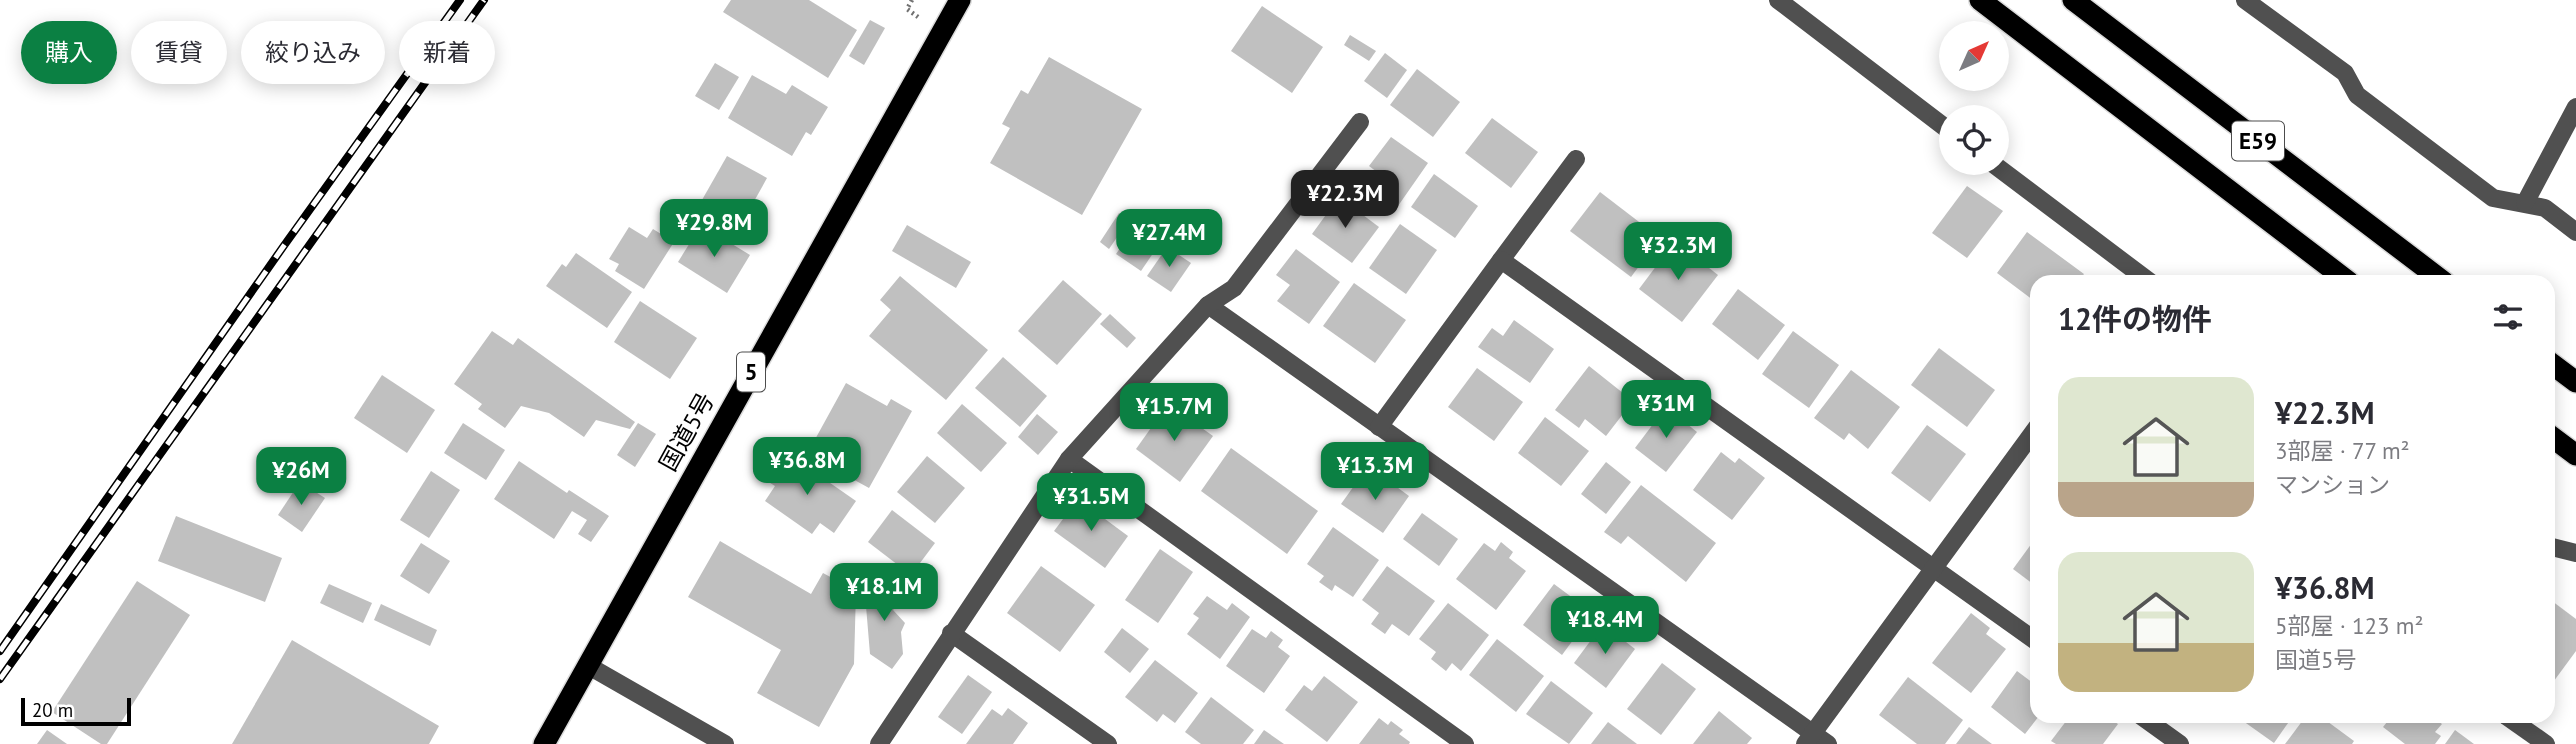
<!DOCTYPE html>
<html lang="ja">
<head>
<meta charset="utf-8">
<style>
	:root { --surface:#fff; --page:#f2f2f3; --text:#2b2b33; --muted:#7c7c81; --accent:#0b8043 }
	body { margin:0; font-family:"PT Sans","Noto Sans JP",sans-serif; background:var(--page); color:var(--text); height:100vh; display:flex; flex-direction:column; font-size:26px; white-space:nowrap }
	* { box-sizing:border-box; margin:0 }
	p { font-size:23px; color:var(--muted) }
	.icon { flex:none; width:38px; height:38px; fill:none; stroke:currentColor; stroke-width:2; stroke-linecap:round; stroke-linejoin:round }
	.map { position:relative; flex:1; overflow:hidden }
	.side { position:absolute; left:2030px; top:275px; width:525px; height:448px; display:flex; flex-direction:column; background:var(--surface); border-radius:21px; box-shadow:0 4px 18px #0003 }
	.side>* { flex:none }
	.banner { position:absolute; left:21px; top:21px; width:665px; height:63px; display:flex; gap:14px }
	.needle { width:46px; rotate:45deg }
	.tools { position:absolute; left:1939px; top:21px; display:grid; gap:14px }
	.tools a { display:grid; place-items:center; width:70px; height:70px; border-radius:50%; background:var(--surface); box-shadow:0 4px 18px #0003; font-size:35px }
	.scale { position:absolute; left:21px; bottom:18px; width:110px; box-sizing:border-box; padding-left:7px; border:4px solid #000; border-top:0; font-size:19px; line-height:24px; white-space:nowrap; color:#000; -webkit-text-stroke:5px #fff; paint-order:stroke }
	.price { position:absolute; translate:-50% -60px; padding:0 16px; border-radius:14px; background:var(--accent); color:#fff; font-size:23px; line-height:46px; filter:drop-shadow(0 2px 4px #0008) }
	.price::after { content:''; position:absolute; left:50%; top:42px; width:21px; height:16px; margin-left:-10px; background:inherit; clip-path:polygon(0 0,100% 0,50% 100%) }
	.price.selected { background:#222; color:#fff }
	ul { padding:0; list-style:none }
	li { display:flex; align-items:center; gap:21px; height:175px; padding:0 28px }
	li span { display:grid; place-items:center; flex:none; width:196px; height:140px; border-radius:21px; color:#555 }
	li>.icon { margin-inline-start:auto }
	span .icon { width:84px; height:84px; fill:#fffc; stroke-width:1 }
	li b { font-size:30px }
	h2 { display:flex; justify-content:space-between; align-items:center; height:84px; padding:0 28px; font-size:30px }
	.tag { padding:0 24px; border-radius:32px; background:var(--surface); box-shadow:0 4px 18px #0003; font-size:24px; line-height:63px }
	.tag.selected { background:var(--accent); color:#fff }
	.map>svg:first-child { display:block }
</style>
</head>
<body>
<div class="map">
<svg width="2576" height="744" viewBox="0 0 2576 744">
	<rect width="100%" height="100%" fill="#fff"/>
	<g fill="#c0c0c0">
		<path d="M731 0H809L857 30 828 78 723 12Z"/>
		<path d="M1262 6 1323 47 1292 93 1231 51Z"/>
		<path d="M870 20 885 28 864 65 849 56Z"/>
		<path d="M1350 35 1376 51 1369 61 1344 45Z"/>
		<path d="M1385 53 1407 70 1387 98 1364 81Z"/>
		<path d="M1049 57 1142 109 1082 215 990 163 1010 128 1002 124 1021 90 1028 94Z"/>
		<path d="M715 63 739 77 719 110 695 96Z"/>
		<path d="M1417 69 1460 102 1433 137 1390 105Z"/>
		<path d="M752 75 786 94 792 85 828 107 811 135 806 132 792 156 728 118Z"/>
		<path d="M1492 118 1538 152 1511 188 1465 153Z"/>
		<path d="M1391 137 1428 163 1398 206 1368 186 1377 172 1369 166Z"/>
		<path d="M727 156 767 178 738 230 698 207Z"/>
		<path d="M1434 174 1478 206 1455 238 1411 207Z"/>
		<path d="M1967 186 2003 211 1967 258 1932 233Z"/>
		<path d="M1600 192 1660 238 1631 277 1570 231Z"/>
		<path d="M1339 197 1379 227 1352 263 1312 234Z"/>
		<path d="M1119 213 1129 220 1109 249 1100 242Z"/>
		<path d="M1400 224 1437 250 1406 294 1369 268Z"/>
		<path d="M701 225 750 255 727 293 678 262Z"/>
		<path d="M907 225 971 262 956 288 892 251Z"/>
		<path d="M1136 225 1160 243 1141 271 1116 254Z"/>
		<path d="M629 227 647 238 653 229 674 242 644 289 615 271 619 264 609 259Z"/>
		<path d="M2027 232 2084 274 2078 282H2037V303L1997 273Z"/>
		<path d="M1675 241 1718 275 1682 322 1639 289Z"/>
		<path d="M1167 247 1191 263 1171 292 1147 276Z"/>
		<path d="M1296 249 1340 282 1309 324 1277 301 1290 285 1276 275Z"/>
		<path d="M576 253 632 292 607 328 546 286 562 264 566 267Z"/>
		<path d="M900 276 988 350 946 400 869 336 891 310 880 300Z"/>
		<path d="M1063 280 1102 314 1057 365 1018 331Z"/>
		<path d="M1354 283 1406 320 1375 363 1323 326Z"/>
		<path d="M1738 289 1785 325 1758 360 1712 324Z"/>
		<path d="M640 301 697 338 670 379 614 342Z"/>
		<path d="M1110 314 1136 338 1127 348 1100 324Z"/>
		<path d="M1514 320 1554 349 1530 383 1478 347 1492 328 1503 336Z"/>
		<path d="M492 331 513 345 518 338 635 422 630 429 596 420 584 437 549 413 521 406 505 428 478 409 482 404 454 384Z"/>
		<path d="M1793 331 1839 365 1809 408 1762 374Z"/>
		<path d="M1939 348 1995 390 1967 427 1911 385Z"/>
		<path d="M1003 357 1047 396 1020 427 975 388Z"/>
		<path d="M1589 366 1633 401 1606 436 1585 419 1579 428 1555 410Z"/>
		<path d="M1477 368 1523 402 1494 441 1448 407Z"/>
		<path d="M1851 370 1900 407 1868 449 1849 433 1844 440 1814 418Z"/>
		<path d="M382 375 435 410 407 453 354 418Z"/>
		<path d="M846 383 887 406 891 399 912 411 869 488 807 454Z"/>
		<path d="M962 404 1007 443 981 472 937 433Z"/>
		<path d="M1168 404 1213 436 1180 482 1136 449Z"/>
		<path d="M1666 407 1697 432 1666 472 1635 448Z"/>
		<path d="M1037 414 1058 432 1038 455 1018 437Z"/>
		<path d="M1545 417 1589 451 1561 486 1518 453Z"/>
		<path d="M463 423 505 450 486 480 444 453Z"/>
		<path d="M638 423 656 434 635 467 617 455Z"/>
		<path d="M1927 425 1966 454 1930 502 1891 473Z"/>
		<path d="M1231 448 1318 511 1287 554 1201 491Z"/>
		<path d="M1721 452 1735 463 1739 458 1765 478 1732 520 1693 490Z"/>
		<path d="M787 453 856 501 834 533 820 523 812 534 765 501 775 486 767 481Z"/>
		<path d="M927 456 965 488 935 523 897 492Z"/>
		<path d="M519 461 567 493 569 490 609 516 591 542 578 534 587 520 572 511 554 539 494 499Z"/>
		<path d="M1606 462 1631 482 1606 514 1581 494Z"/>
		<path d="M431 471 460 490 429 538 400 520Z"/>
		<path d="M1364 472 1386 488 1390 482 1409 496 1383 533 1341 504Z"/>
		<path d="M300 482 325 498 302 532 278 515Z"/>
		<path d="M1641 485 1716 543 1686 582 1628 536 1621 544 1604 532Z"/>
		<path d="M1078 499 1128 536 1105 568 1054 531Z"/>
		<path d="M892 510 935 543 911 575 868 542Z"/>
		<path d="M1422 513 1458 539 1439 566 1403 539Z"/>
		<path d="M176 516 282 558 265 602 158 561Z"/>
		<path d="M1333 527 1379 560 1353 597 1335 585 1332 591 1319 582 1324 576 1307 564Z"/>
		<path d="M2037 536V587L2013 569Z"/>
		<path d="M720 541 811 594 823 573 856 591 854 664 819 727 757 693 781 650 688 597Z"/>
		<path d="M1501 542 1513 552 1509 558 1526 571 1496 610 1456 579 1484 543 1495 551Z"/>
		<path d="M421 543 450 561 429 594 400 576Z"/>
		<path d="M1160 549 1193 572 1158 623 1125 600Z"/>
		<path d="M1041 566 1095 605 1060 652 1007 613Z"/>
		<path d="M1387 566 1435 601 1409 636 1392 624 1385 634 1371 624 1379 613 1362 600Z"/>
		<path d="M878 576 903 597 893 610 905 623 901 632 903 654 892 669 870 654 866 606 878 605 864 593Z"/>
		<path d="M137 581 190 615 107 744H101L52 712Z"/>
		<path d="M329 584 372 603 363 623 320 603Z"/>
		<path d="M1554 584 1593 613 1562 655 1523 625Z"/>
		<path d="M1207 596 1227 610 1232 603 1250 617 1220 659 1187 634 1199 618 1193 614Z"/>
		<path d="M2548 598 2576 619V651L2548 689Z"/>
		<path d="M1448 603 1489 635 1461 671 1452 663 1446 671 1431 659 1436 652 1419 639Z"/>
		<path d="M381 604 437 630 430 646 374 620Z"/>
		<path d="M1971 613 1990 628 1986 634 2006 649 1971 693 1932 663Z"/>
		<path d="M1603 624 1635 649 1606 688 1574 663Z"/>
		<path d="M1122 628 1149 649 1130 673 1104 652Z"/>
		<path d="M1252 629 1266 638 1271 631 1283 640 1278 647 1290 656 1264 693 1226 666Z"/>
		<path d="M1497 639 1544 676 1516 712 1469 675Z"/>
		<path d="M292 640 439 726 429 744H232Z"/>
		<path d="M1155 660 1198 693 1175 723 1163 714 1157 722 1125 697Z"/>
		<path d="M1662 663 1696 689 1661 735 1627 709Z"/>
		<path d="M2017 671 2037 686V716H2039L2025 734 1991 707Z"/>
		<path d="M968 675 992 692 962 734 938 717Z"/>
		<path d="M1324 676 1358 702 1327 742 1285 710 1304 685 1312 691Z"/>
		<path d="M1908 677 1963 720 1945 744H1917L1879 715Z"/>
		<path d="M1551 681 1593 713 1569 744 1526 714Z"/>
		<path d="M1211 697 1254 730 1243 744H1201L1185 732Z"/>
		<path d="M1008 708 1028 723 1013 744H966L992 709 1002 716Z"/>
		<path d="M1719 711 1752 738 1747 744H1693Z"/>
		<path d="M2070 716H2106L2118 724 2103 744H2056L2051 741Z"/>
		<path d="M2236 716H2293L2274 743Z"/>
		<path d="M2306 716H2320L2354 741 2352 744H2285Z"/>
		<path d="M2392 716H2431L2442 724 2435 732 2441 736 2435 744H2405L2383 727Z"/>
		<path d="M1379 718 1388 725 1391 721 1403 730 1399 734 1410 742 1409 744H1359Z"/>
		<path d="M1608 722 1637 744H1591Z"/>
		<path d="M1969 727 1992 744H1956Z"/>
		<path d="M47 730 67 744H37Z"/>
		<path d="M1264 730 1284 744H1254Z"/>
		<path d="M2455 730 2474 744H2445Z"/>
	</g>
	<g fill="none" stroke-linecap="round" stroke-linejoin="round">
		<defs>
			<g id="highway">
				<path d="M1980 0 2349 282"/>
				<path d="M2073 0 2444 282"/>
				<path d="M2548 361 2576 382"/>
				<path d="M2548 434 2576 455"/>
				<path d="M544 744 960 0"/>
			</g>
		</defs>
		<use href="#highway" stroke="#dbdbdb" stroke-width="24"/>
		<path stroke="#727272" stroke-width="4.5" stroke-dasharray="2 3.5" stroke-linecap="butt" d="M912 0 907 9 918 17"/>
		<g stroke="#505050" stroke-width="18">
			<path d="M1778 0 1951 132"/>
			<path d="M2245 0 2345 73 2357 95 2493 198 2545 208 2576 232"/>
			<path d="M1992 163 2150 282"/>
			<path d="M2525 203 2576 107"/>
			<path d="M1501 260 1576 159"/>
			<path d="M1208 305 1828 744"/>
			<path d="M1379 427 1501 260 2037 642"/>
			<path d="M1069 459 1465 744"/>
			<path d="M2548 546 2576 553"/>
			<path d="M951 633 1108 744"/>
			<path d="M587 665 725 744"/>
			<path d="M2141 716 2180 744"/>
			<path d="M2506 716 2546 744"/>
			<path d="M879 744 1069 459 1208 305 1234 288 1360 122"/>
			<path d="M1805 744 2037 427"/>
		</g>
		<use href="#highway" stroke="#000" stroke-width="21"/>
		<defs>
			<g id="rail">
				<path d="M0 651 283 247 460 0"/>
				<path d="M0 679 484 0"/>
			</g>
		</defs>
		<use href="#rail" stroke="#000" stroke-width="8"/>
		<use href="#rail" stroke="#fff" stroke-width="5" stroke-dasharray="16" stroke-linecap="butt"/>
	</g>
	<g text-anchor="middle" stroke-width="5" stroke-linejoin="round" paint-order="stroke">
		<g fill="#fff" stroke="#4c4c4c" stroke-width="2">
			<rect x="2232" y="121.5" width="52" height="39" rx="5"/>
			<rect x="737" y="352.5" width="28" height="39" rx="5"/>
		</g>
		<g font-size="23" font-weight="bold" fill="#000">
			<text x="2258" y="149">E59</text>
			<text x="751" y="380">5</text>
		</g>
		<g font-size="24" fill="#000" stroke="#fff">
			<text transform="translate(687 432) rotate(-61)" y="8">国道5号</text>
		</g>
	</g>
</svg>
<div class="tools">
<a><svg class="needle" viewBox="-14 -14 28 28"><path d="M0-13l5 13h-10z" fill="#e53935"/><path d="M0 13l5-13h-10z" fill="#7c7c81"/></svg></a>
<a><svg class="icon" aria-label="locate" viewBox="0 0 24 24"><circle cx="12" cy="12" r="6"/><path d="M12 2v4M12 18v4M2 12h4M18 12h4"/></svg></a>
</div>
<div class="scale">20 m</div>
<b class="price selected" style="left:1345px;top:230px">¥22.3M</b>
<b class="price" style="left:714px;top:259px">¥29.8M</b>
<b class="price" style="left:1169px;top:269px">¥27.4M</b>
<b class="price" style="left:1678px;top:282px">¥32.3M</b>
<b class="price" style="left:1666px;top:440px">¥31M</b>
<b class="price" style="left:1174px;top:443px">¥15.7M</b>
<b class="price" style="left:807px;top:497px">¥36.8M</b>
<b class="price" style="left:1375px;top:502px">¥13.3M</b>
<b class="price" style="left:301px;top:507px">¥26M</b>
<b class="price" style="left:1091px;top:533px">¥31.5M</b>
<b class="price" style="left:884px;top:623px">¥18.1M</b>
<b class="price" style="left:1605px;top:656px">¥18.4M</b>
<div class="banner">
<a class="tag selected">購入</a>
<a class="tag">賃貸</a>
<a class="tag">絞り込み</a>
<a class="tag">新着</a>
</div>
<section class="side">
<h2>12件の物件<svg class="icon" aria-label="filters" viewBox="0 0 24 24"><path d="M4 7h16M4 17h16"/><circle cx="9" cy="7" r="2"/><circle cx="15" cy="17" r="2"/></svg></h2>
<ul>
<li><span style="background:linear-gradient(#dfe7d0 75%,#b9a48a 0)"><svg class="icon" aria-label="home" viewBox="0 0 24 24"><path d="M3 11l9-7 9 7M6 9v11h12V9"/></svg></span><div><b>¥22.3M</b><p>3部屋 · 77 m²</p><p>マンション</p></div></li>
<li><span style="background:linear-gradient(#dfe7d0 65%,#c2b280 0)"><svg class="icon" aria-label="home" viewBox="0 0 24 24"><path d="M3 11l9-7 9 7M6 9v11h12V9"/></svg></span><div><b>¥36.8M</b><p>5部屋 · 123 m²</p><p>国道5号</p></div></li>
</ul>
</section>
</div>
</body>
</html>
